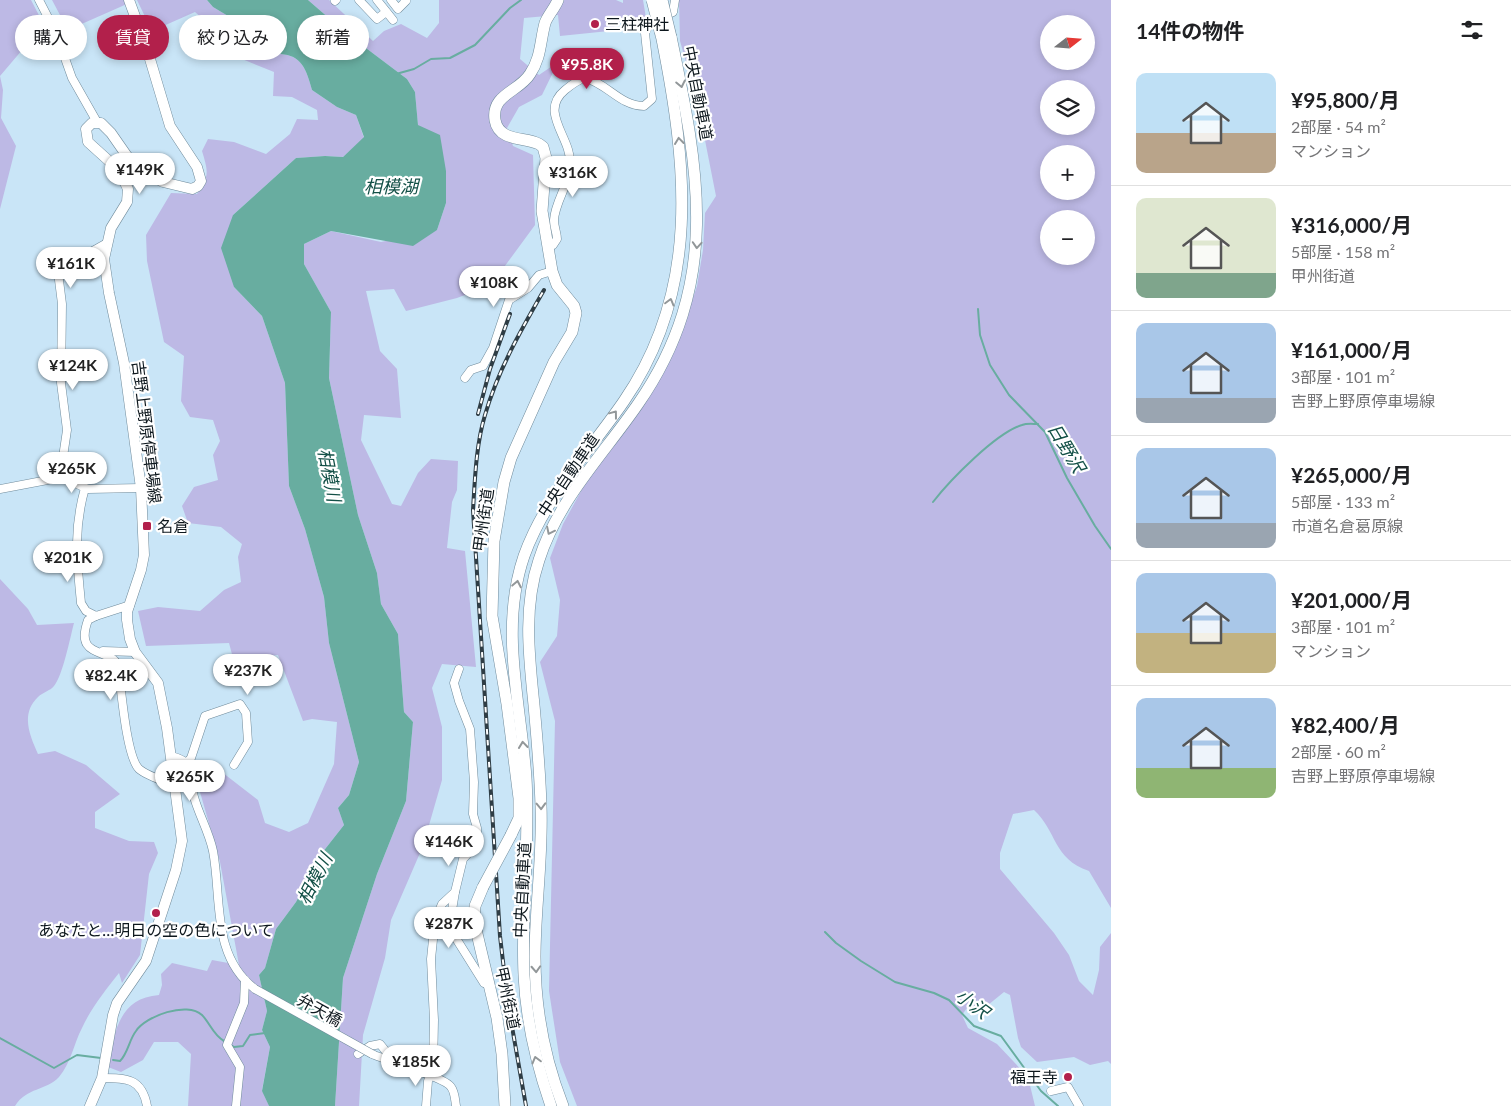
<!DOCTYPE html>
<html lang="ja">
<head>
<meta charset="utf-8">
<style>
	:root { --surface:#fff; --page:#f2f2f2; --text:#202124; --muted:#757577; --line:#e0e0e0; --accent:#b2204b }
	body { margin:0; font-family:Lato,"Noto Sans JP",sans-serif; background:var(--page); color:var(--text); height:100vh; display:flex; flex-direction:column; font-size:19px; white-space:nowrap }
	* { box-sizing:border-box; margin:0 }
	p { font-size:16px; color:var(--muted) }
	.icon { flex:none; width:28px; height:28px; fill:none; stroke:currentColor; stroke-width:2; stroke-linecap:round; stroke-linejoin:round }
	.map { position:relative; flex:1; overflow:hidden }
	.sheet { display:flex; flex-direction:column; background:var(--surface); width:400px }
	.sheet>* { flex:none }
	.top-card { position:absolute; left:15px; top:15px; width:475px; height:45px; display:flex; gap:10px }
	.needle { width:32px; rotate:73deg }
	.tools { position:absolute; left:1040px; top:15px; display:grid; gap:10px }
	.tools a { display:grid; place-items:center; width:55px; height:55px; border-radius:50%; background:var(--surface); box-shadow:0 2px 8px #0003; font-size:25px }
	.price { position:absolute; translate:-50% -42px; padding:0 11px; border-radius:18px; background:#fff; color:#222; font-size:16px; line-height:32px; filter:drop-shadow(0 1px 2px #0008) }
	.price::after { content:''; position:absolute; left:50%; top:30px; width:15px; height:11px; margin-left:-8px; background:inherit; clip-path:polygon(0 0,100% 0,50% 100%) }
	.price.current { background:var(--accent); color:#fff }
	ul { padding:0; list-style:none }
	li { display:flex; align-items:center; gap:15px; height:125px; padding:0 25px }
	li+li { border-top:1px solid var(--line) }
	li span { display:grid; place-items:center; flex:none; width:140px; height:100px; border-radius:10px; color:#555 }
	li>.icon { margin-inline-start:auto }
	span .icon { width:60px; height:60px; fill:#fffc; stroke-width:1 }
	li b { font-size:21px }
	h2 { display:flex; justify-content:space-between; align-items:center; height:60px; padding:0 25px; font-size:21px }
	.tag { padding:0 18px; border-radius:22px; background:var(--surface); box-shadow:0 2px 8px #0003; font-size:18px; line-height:45px }
	.tag.current { background:var(--accent); color:#fff }
	main { display:flex; flex:1; min-height:0 }
	.map>svg:first-child { display:block }
</style>
</head>
<body>
<main>
<div class="map">
<svg width="1111" height="1106" viewBox="0 0 1111 1106">
	<rect width="100%" height="100%" fill="#c9e5f7"/>
	<g fill="#bdb9e5" fill-rule="evenodd">
		<path d="M0 0H31L45 27 34 36 0 76 3 90 1 118 16 146 0 209Z"/>
		<path d="M52 0H136L68 30Z"/>
		<path d="M137 0H207L213 7 258 34 256 48 263 55C296 51 304 59 312 90L337 107 356 115 364 138 343 157 325 156 296 158 233 215 234 287 262 316 285 383 289 486 305 529 324 597 329 643 359 762 349 795 338 808 344 825 322 853 296 902 276 929 265 968 259 975 267 1011 262 1030 270 1047 262 1090 269 1106H188L191 1054 178 1042H154L143 1060 121 1072 108 1067C114 1034 118 998 159 995L162 985 161 974 172 963 207 971 212 960 239 965 220 862 198 785 201 767 223 773 258 800 265 823 289 832 308 823 334 764 337 722 312 719 303 721 278 655 233 658 229 643 146 646 138 611 158 607 200 611 224 590 241 582 238 557 242 544 221 527 188 523 182 506 194 487 218 480 213 455 220 441 213 420 190 417 181 401 184 356 164 342 147 261 146 235 171 193 197 194C210 176 208 171 202 151L208 139 234 142 266 154 290 134 297 119 318 120 317 110 292 97 273 96 274 72 242 59 234 39 212 27 195 12 152 31Z"/>
		<path d="M308 0H329L373 41 384 31 401 24 427 38 439 23V0H616L623 3V0H643L646 18 630 20 628 15 609 31 560 36 558 15 524 18 520 59 539 75 558 62 542 95 519 107 507 128 513 146 533 155 535 225 491 285 457 298 406 311 394 289 366 291 380 351 397 369 401 418 364 415 361 440 392 504 401 506 418 473 431 459 458 461 457 490 452 502 447 548 465 551 476 667 442 664 432 688 442 727V780L423 846 391 920 385 958 363 1035 359 1106H335L343 978 377 874 406 801 413 722 404 712 398 634 381 604 377 573 358 515 329 378 331 312 304 264V244L331 231 381 242 437 230 446 203V171L418 125 415 92 407 79 346 33Z"/>
		<path d="M679 0H1111V908L1089 871C1053 859 1057 831 1034 810L1013 814 1000 853V869L1054 933 1069 955 1079 981 1093 995 1099 970 1100 947 1111 933V1064L1108 1061 1090 1065 1074 1057 1037 1062 1021 1047 1018 1038 1010 995 1004 992 988 1005 978 1011 969 1005 962 1015 968 1028 997 1044 1028 1077 1035 1106H577L560 1062 549 991 555 721 540 662 557 636 560 600 550 558 563 524 586 482 656 386 671 357 682 331 697 286 703 250 705 213 716 196 702 125 688 82V69L680 41ZM1049 24H1086V61H1049ZM1049 89H1086V126H1049ZM1049 154H1086V191H1049ZM1049 219H1086V256H1049Z"/>
		<path d="M0 579 28 609 37 625 74 623C70 638 63 675 54 686 50 691 43 692 38 697 20 714 30 736 38 754L55 751 86 765 120 794 95 812V828L129 841 154 842 158 853 149 874 140 955 122 983 119 973C105 991 91 1008 82 1028 74 1043 71 1063 59 1077 46 1091 27 1087 15 1106H0Z"/>
	</g>
	<path fill="#68ada0" d="M207 0H308L346 33 407 79 415 92 418 125 440 135 446 171V203L437 230 413 246 331 231 304 244V264L331 312 329 378 358 515 377 573 381 604 398 634 404 712 413 722 406 801 377 874 343 978 335 1106H269L262 1091 270 1047 262 1030 267 1011 259 975 265 968 276 929 296 902 322 853 344 825 338 808 349 795 359 762 329 643 324 597 305 529 289 486 285 383 262 316 234 287 221 248 233 215 296 158 325 156 343 157 364 137 356 115 337 107 312 90C304 59 296 51 263 55L256 48 258 34 213 7Z"/>
	<g fill="none" stroke-linecap="round" stroke-linejoin="round">
		<g stroke="#68ada0" stroke-width="2">
			<path d="M396 74 414 69 431 59 450 58 475 45 510 8 521 0"/>
			<path d="M978 309 980 335 990 365 1009 395 1045 432 1067 478 1095 526 1111 549"/>
			<path d="M933 502C950 480 996 433 1022 425 1027 423 1033 424 1038 424"/>
			<path d="M825 932 836 943 861 961 895 982 934 993 949 1000 974 1026 1001 1036 1041 1091 1058 1106"/>
			<path d="M0 1038 54 1068 77 1055 101 1058"/>
			<path d="M231 1045 234 1047 243 1046 250 1035 265 1033"/>
			<path d="M113 1060 120 1061C128 1053 129 1040 136 1031 146 1016 187 1001 202 1015 210 1023 213 1035 224 1041"/>
		</g>
		<defs>
			<g id="minor">
				<path d="M39 0 56 33 72 78 97 122"/>
				<path d="M359 0 377 19 386 12"/>
				<path d="M377 0 393 20"/>
				<path d="M391 0 398 9 406 1 405 0"/>
				<path d="M335 1 336 0"/>
				<path d="M548 247 553 245 557 239C557 233 554 227 554 220 555 201 570 184 570 164 572 138 538 112 565 90 571 85 577 80 585 78 607 83 620 106 644 106L652 99 645 33 650 22 673 12 675 0"/>
				<path d="M465 378 471 370 483 366 493 348 509 300 528 288 539 275 552 271"/>
				<path d="M62 478 63 457 67 430 61 383 62 304 58 272 70 259 91 252 107 243"/>
				<path d="M85 488C73 530 77 561 81 603L86 611 96 616 130 605"/>
				<path d="M0 489 58 478 68 480 88 489 141 488"/>
				<path d="M96 616 88 620C74 659 108 647 118 665 121 686 126 756 139 769 147 776 164 781 175 785"/>
				<path d="M103 651 135 652"/>
				<path d="M171 756C199 763 187 774 194 797 199 815 209 832 213 851 222 898 211 956 255 989"/>
				<path d="M187 762 191 758 205 716 240 704 246 713 248 742 234 765"/>
				<path d="M455 892 450 922 452 932 484 983 489 985"/>
				<path d="M358 1054 370 1046 380 1044 396 1064"/>
				<path d="M372 1054C387 1061 445 1077 451 1087 455 1092 455 1100 456 1106"/>
				<path d="M102 1078C126 1078 142 1078 147 1106"/>
				<path d="M1051 1091 1068 1087 1079 1106"/>
				<path d="M236 1106 240 1067 227 1045 244 1003 245 980"/>
				<path d="M426 1106 428 1081 433 1070 434 1020 431 959 435 920 442 904 455 892 463 859 477 844V828L473 814 474 782 470 729 459 701 454 683 459 669"/>
			</g>
			<path id="major" d="M90 1106 102 1078 113 1015 117 1003 146 961 176 870 182 841 167 728 158 683 135 652 130 639 127 620V612L141 570 144 555 141 488 124 363 109 293 104 259 111 228 127 202 128 189 119 170 88 142 86 129 92 123H101L111 133 127 156 143 171 163 182 192 189 198 186 201 181 197 167 170 126 147 49 129 0"/>
			<g id="highway">
				<path d="M511 835 519 818V798L507 704 492 616 494 541 504 482 511 458 554 362 572 332 576 313 574 306 557 285 552 271 542 211 546 158 543 147 539 144C529 139 516 140 506 135 500 132 496 126 495 120 491 94 519 92 530 74 541 58 540 42 545 23 548 15 555 8 558 0"/>
				<path d="M483 887 475 906 474 921 497 1018 502 1054 505 1106"/>
				<path d="M551 1106C536 1063 526 1020 524 975 521 909 530 844 526 778 521 704 499 629 524 556 545 497 589 452 624 401 701 289 687 165 662 39"/>
				<path d="M563 1106C545 1060 535 1007 535 957 535 907 543 857 541 806 540 772 537 738 534 705 529 656 523 607 539 560 558 500 603 455 638 404 722 283 699 170 671 37"/>
			</g>
		</defs>
		<use href="#minor" stroke="#708b9b" stroke-width="9"/>
		<use href="#major" stroke="#708b9b" stroke-width="11"/>
		<use href="#highway" stroke="#708b9b" stroke-width="12"/>
		<use href="#minor" stroke="#fff" stroke-width="8"/>
		<use href="#major" stroke="#fff" stroke-width="10"/>
		<use href="#highway" stroke="#fff" stroke-width="11"/>
		<defs>
			<g id="rail">
				<path d="M478 414 490 369 510 314"/>
				<path d="M526 1106 508 1004 500 936 473 510C475 478 476 445 485 415 498 370 521 330 544 290"/>
			</g>
		</defs>
		<use href="#rail" stroke="#2f3d45" stroke-width="4"/>
		<use href="#rail" stroke="#fff" stroke-width="2" stroke-dasharray="5.5" stroke-linecap="butt"/>
		<defs>
			<path id="minor-bridge" d="M255 989 372 1054"/>
			<g id="highway-bridge">
				<path d="M652 0 662 39"/>
				<path d="M662 0 671 37"/>
				<path d="M483 887 511 835"/>
			</g>
		</defs>
		<use href="#minor-bridge" stroke="#708b9b" stroke-width="9" stroke-linecap="butt"/>
		<use href="#highway-bridge" stroke="#708b9b" stroke-width="12" stroke-linecap="butt"/>
		<use href="#minor-bridge" stroke="#fff" stroke-width="8"/>
		<use href="#highway-bridge" stroke="#fff" stroke-width="11"/>
	</g>
	<defs><path id="oneway-chevron" d="M-2-3.5L2.5 0L-2 3.5" fill="none" stroke-width="1.6" stroke-linecap="round" stroke-linejoin="round" transform="scale(1.25)"/></defs>
	<g stroke="#929799">
		<use href="#oneway-chevron" transform="translate(681 84) rotate(78)"/>
		<use href="#oneway-chevron" transform="translate(679 141) rotate(-97)"/>
		<use href="#oneway-chevron" transform="translate(697 245) rotate(94)"/>
		<use href="#oneway-chevron" transform="translate(670 302) rotate(-75)"/>
		<use href="#oneway-chevron" transform="translate(614 414) rotate(-53)"/>
		<use href="#oneway-chevron" transform="translate(550 531) rotate(116)"/>
		<use href="#oneway-chevron" transform="translate(517 584) rotate(-79)"/>
		<use href="#oneway-chevron" transform="translate(523 745) rotate(-96)"/>
		<use href="#oneway-chevron" transform="translate(541 806) rotate(88)"/>
		<use href="#oneway-chevron" transform="translate(536 969) rotate(87)"/>
		<use href="#oneway-chevron" transform="translate(536 1060) rotate(-105)"/>
	</g>
	<g fill="#b2204b" stroke="#fff" stroke-width="2">
		<circle cx="595" cy="24" r="5"/>
		<rect x="142" y="521" width="10" height="10" rx="2.5"/>
		<circle cx="156" cy="913" r="5"/>
		<circle cx="1068" cy="1077" r="5"/>
	</g>
	<g text-anchor="middle" stroke-width="4.5" stroke-linejoin="round" paint-order="stroke">
		<g font-size="16" fill="#0d171d" stroke="#fff" text-anchor="start">
			<text x="605" y="30">三柱神社</text>
			<text x="157" y="532">名倉</text>
			<text x="156" y="936" text-anchor="middle">あなたと…明日の空の色について</text>
			<text x="1058" y="1083" text-anchor="end">福王寺</text>
		</g>
		<g font-size="16" fill="#0d171d" stroke="#fff">
			<text transform="translate(698 93) rotate(79)" y="6">中央自動車道</text>
			<text transform="translate(147 432) rotate(83)" y="6">吉野上野原停車場線</text>
			<text transform="translate(568 475) rotate(-56)" y="6">中央自動車道</text>
			<text transform="translate(483 520) rotate(-82)" y="6">甲州街道</text>
			<text transform="translate(522 890) rotate(-87)" y="6">中央自動車道</text>
			<text transform="translate(508 998) rotate(78)" y="6">甲州街道</text>
			<text transform="translate(320 1010) rotate(29)" y="6">弁天橋</text>
		</g>
		<g font-size="18" font-style="italic" fill="#135047" stroke="#fff">
			<text x="391" y="193">相模湖</text>
			<text transform="translate(1066 448) rotate(59)" y="6">日野沢</text>
			<text transform="translate(329 475) rotate(79)" y="6">相模川</text>
			<text transform="translate(315 879) rotate(-63)" y="6">相模川</text>
			<text transform="translate(972 1004) rotate(37)" y="6">小沢</text>
		</g>
	</g>
</svg>
<div class="tools">
<a><svg class="needle" viewBox="-14 -14 28 28"><path d="M0-13l5 13h-10z" fill="#e53935"/><path d="M0 13l5-13h-10z" fill="#757577"/></svg></a>
<a><svg class="icon" aria-label="layers" viewBox="0 0 24 24"><path d="M12 4l9 5-9 5-9-5zM3 14l9 5 9-5"/></svg></a>
<a>+</a>
<a>−</a>
</div>
<b class="price current" style="left:587px;top:90px">¥95.8K</b>
<b class="price" style="left:140px;top:195px">¥149K</b>
<b class="price" style="left:573px;top:198px">¥316K</b>
<b class="price" style="left:71px;top:289px">¥161K</b>
<b class="price" style="left:494px;top:308px">¥108K</b>
<b class="price" style="left:73px;top:391px">¥124K</b>
<b class="price" style="left:72px;top:494px">¥265K</b>
<b class="price" style="left:68px;top:583px">¥201K</b>
<b class="price" style="left:248px;top:696px">¥237K</b>
<b class="price" style="left:111px;top:701px">¥82.4K</b>
<b class="price" style="left:190px;top:802px">¥265K</b>
<b class="price" style="left:449px;top:867px">¥146K</b>
<b class="price" style="left:449px;top:949px">¥287K</b>
<b class="price" style="left:416px;top:1087px">¥185K</b>
<div class="top-card">
<a class="tag">購入</a>
<a class="tag current">賃貸</a>
<a class="tag">絞り込み</a>
<a class="tag">新着</a>
</div>
</div>
<section class="sheet">
<h2>14件の物件<svg class="icon" aria-label="filters" viewBox="0 0 24 24"><path d="M4 7h16M4 17h16"/><circle cx="9" cy="7" r="2"/><circle cx="15" cy="17" r="2"/></svg></h2>
<ul>
<li><span style="background:linear-gradient(#bfe0f5 60%,#b9a48a 0)"><svg class="icon" aria-label="home" viewBox="0 0 24 24"><path d="M3 11l9-7 9 7M6 9v11h12V9"/></svg></span><div><b>¥95,800/月</b><p>2部屋 · 54 m²</p><p>マンション</p></div></li>
<li><span style="background:linear-gradient(#dfe7d0 75%,#7fa58c 0)"><svg class="icon" aria-label="home" viewBox="0 0 24 24"><path d="M3 11l9-7 9 7M6 9v11h12V9"/></svg></span><div><b>¥316,000/月</b><p>5部屋 · 158 m²</p><p>甲州街道</p></div></li>
<li><span style="background:linear-gradient(#a9c7e8 75%,#9aa5b1 0)"><svg class="icon" aria-label="home" viewBox="0 0 24 24"><path d="M3 11l9-7 9 7M6 9v11h12V9"/></svg></span><div><b>¥161,000/月</b><p>3部屋 · 101 m²</p><p>吉野上野原停車場線</p></div></li>
<li><span style="background:linear-gradient(#a9c7e8 75%,#9aa5b1 0)"><svg class="icon" aria-label="home" viewBox="0 0 24 24"><path d="M3 11l9-7 9 7M6 9v11h12V9"/></svg></span><div><b>¥265,000/月</b><p>5部屋 · 133 m²</p><p>市道名倉葛原線</p></div></li>
<li><span style="background:linear-gradient(#a9c7e8 60%,#c2b280 0)"><svg class="icon" aria-label="home" viewBox="0 0 24 24"><path d="M3 11l9-7 9 7M6 9v11h12V9"/></svg></span><div><b>¥201,000/月</b><p>3部屋 · 101 m²</p><p>マンション</p></div></li>
<li><span style="background:linear-gradient(#a9c7e8 70%,#8fb573 0)"><svg class="icon" aria-label="home" viewBox="0 0 24 24"><path d="M3 11l9-7 9 7M6 9v11h12V9"/></svg></span><div><b>¥82,400/月</b><p>2部屋 · 60 m²</p><p>吉野上野原停車場線</p></div></li>
</ul>
</section>
</main>
</body>
</html>
